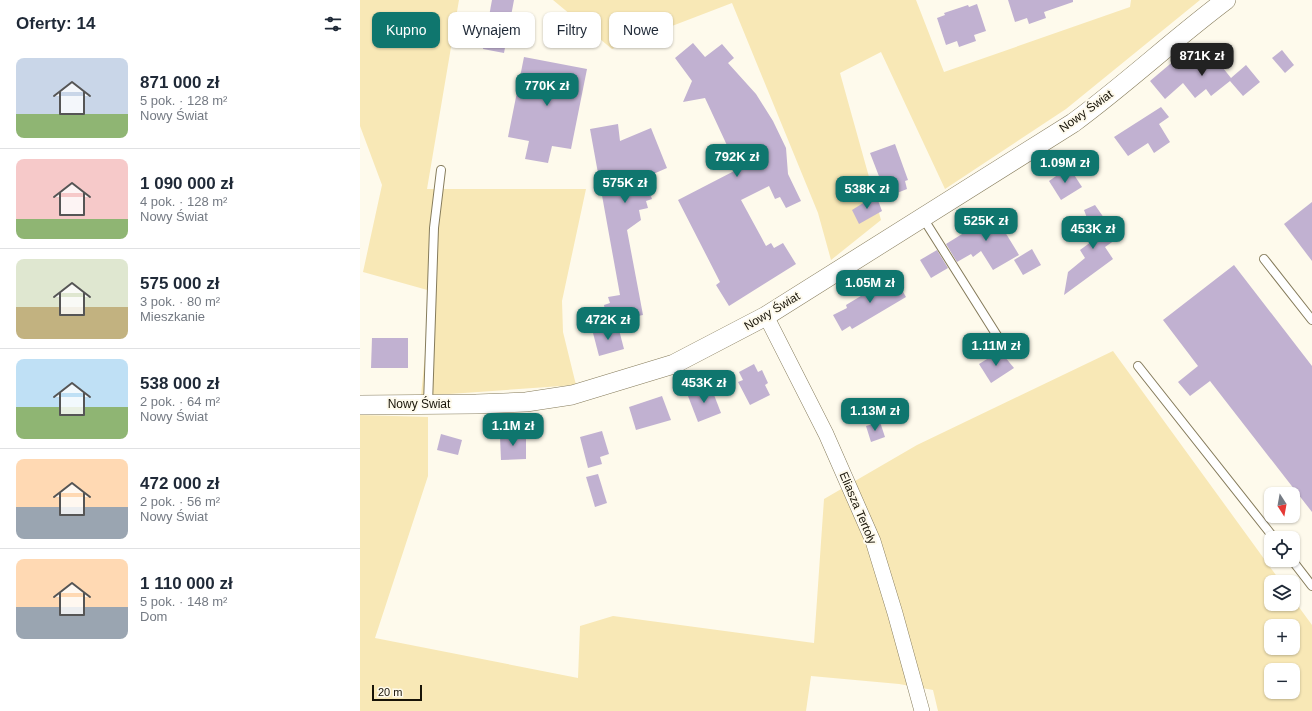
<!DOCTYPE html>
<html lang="pl">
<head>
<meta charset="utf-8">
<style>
	:root { --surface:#fff; --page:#f6f6f7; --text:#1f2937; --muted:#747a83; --line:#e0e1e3; --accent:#0f766e }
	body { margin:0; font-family:Helvetica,sans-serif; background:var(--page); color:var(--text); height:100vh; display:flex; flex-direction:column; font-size:15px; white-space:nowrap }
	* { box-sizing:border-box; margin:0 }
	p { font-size:13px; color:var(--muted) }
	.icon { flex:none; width:22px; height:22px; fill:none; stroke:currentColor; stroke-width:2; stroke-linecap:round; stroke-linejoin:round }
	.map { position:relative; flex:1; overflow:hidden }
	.drawer { display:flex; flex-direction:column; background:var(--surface); width:360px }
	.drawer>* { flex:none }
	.guide { position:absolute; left:12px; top:12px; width:380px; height:36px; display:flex; gap:8px }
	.needle { width:26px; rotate:169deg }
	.buttons { position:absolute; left:904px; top:487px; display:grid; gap:8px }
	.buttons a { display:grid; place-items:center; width:36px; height:36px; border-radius:8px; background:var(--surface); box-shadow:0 1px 3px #0004; font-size:20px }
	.scale { position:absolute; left:12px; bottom:10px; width:50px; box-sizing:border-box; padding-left:4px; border:2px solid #181408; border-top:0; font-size:11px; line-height:14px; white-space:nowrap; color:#181408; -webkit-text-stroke:3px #fefaec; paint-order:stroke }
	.price { position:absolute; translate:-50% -34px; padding:0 9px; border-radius:8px; background:var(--accent); color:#fff; font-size:13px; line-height:26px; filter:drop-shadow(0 1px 2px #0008) }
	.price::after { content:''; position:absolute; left:50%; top:24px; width:12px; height:9px; margin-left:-6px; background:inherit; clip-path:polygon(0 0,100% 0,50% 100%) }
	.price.selected { background:#222; color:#fff }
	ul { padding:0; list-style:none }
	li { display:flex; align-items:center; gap:12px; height:100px; padding:0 16px }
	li+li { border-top:1px solid var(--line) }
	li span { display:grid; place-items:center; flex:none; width:112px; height:80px; border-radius:8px; color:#555 }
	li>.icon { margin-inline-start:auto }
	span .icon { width:48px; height:48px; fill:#fffc; stroke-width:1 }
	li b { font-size:17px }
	h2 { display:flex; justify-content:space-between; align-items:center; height:48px; padding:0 16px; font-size:17px }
	.chip { padding:0 14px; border-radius:8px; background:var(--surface); box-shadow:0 1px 3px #0004; font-size:14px; line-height:36px }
	.chip.selected { background:var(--accent); color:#fff }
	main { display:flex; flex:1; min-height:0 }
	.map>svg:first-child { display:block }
</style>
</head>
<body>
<main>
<section class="drawer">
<h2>Oferty: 14<svg class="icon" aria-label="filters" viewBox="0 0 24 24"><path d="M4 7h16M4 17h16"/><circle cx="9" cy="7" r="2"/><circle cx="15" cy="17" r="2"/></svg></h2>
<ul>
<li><span style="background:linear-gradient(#c9d6e8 70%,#8fb573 0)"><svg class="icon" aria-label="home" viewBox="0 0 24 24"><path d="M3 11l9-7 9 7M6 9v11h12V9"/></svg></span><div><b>871 000 zł</b><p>5 pok. · 128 m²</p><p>Nowy Świat</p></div></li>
<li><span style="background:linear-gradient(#f6c9c9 75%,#8fb573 0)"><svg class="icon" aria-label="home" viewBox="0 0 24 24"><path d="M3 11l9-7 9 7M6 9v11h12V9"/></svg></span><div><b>1 090 000 zł</b><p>4 pok. · 128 m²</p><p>Nowy Świat</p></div></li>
<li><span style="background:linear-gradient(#dfe7d0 60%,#c2b280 0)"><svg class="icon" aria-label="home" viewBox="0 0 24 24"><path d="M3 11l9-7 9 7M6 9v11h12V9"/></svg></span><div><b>575 000 zł</b><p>3 pok. · 80 m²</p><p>Mieszkanie</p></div></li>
<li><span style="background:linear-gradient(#bfe0f5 60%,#8fb573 0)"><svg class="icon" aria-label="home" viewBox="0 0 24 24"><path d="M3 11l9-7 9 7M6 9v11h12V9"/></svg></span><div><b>538 000 zł</b><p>2 pok. · 64 m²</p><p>Nowy Świat</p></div></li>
<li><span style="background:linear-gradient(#ffd9b3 60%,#9aa5b1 0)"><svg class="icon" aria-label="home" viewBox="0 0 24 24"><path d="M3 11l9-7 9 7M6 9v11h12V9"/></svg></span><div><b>472 000 zł</b><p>2 pok. · 56 m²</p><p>Nowy Świat</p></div></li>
<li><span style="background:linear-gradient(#ffd9b3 60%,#9aa5b1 0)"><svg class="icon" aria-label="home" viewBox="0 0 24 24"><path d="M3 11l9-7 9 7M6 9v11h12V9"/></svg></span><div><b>1 110 000 zł</b><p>5 pok. · 148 m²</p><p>Dom</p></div></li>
</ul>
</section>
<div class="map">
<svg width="952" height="711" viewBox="0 0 952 711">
	<rect width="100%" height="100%" fill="#fefaec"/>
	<g fill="#f8e8b6" fill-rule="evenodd">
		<path d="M0 0H99L67 189H226L202 301 203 332 216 385 61 396 71 291 3 272 22 185 0 126Z"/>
		<path d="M193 0H556L584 72 770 7 771 0H840L706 109 585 189 521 52 480 73 521 220 471 260 458 213 372 3 252 49Z"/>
		<path d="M753 351 921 582H911V604H933V599L952 625V711H578L573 690 539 684 451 676 446 711H0V415L68 417V476L15 638 218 678 220 626 253 616 454 643 464 499 557 445ZM911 626H933V648H911ZM911 670H933V692H911Z"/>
	</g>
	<g fill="#c1b1d1">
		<path d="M132 0H154L144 53 123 49Z"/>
		<path d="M648 0H713V2L684 12 686 18 669 24 667 18 655 22Z"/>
		<path d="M617 4 626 31 614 35 616 41 599 47 597 41 586 45 577 18 585 15 584 13 608 5 609 7Z"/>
		<path d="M333 43 345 57 362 44 374 58 368 63 396 94 413 121 426 148 428 174 441 201 426 208 420 197 415 199 409 186 381 200 406 246 411 243 414 248 423 243 436 264 369 306 356 285 360 282 318 200 378 169 345 98 323 102 332 81 315 58Z"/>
		<path d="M847 48 871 78 886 65 900 82 883 96 870 81 851 96 846 89 835 98 823 83 805 99 790 81 816 59 822 67Z"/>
		<path d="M922 50 934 65 925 73 912 58Z"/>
		<path d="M164 57 227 69 211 149 192 146 188 163 165 159 169 141 148 137Z"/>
		<path d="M801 107 809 117 799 124 810 142 794 153 788 143 768 156 754 137Z"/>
		<path d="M258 124 260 141 291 128 307 168 284 178 292 199 286 201 288 208 279 210 281 220 267 230 283 315 247 322 244 305 250 303 248 297 260 295 230 129Z"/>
		<path d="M535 144 548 180 545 181 547 189 527 197 510 153Z"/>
		<path d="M709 167 722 187 701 200 689 181Z"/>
		<path d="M516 195 522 211 499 224 492 210Z"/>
		<path d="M952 202V261L924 224Z"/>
		<path d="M735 205 758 238 745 247 753 259 704 295 708 272 725 258 720 250 735 239 724 210Z"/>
		<path d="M639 211 651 228 645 232 659 255 633 270 621 251 613 257 611 254 597 262 586 244Z"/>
		<path d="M672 249 681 265 663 275 654 260Z"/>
		<path d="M577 250 588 268 571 278 560 260Z"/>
		<path d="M874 265 952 366V512L850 381 830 396 818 382 838 366 803 320Z"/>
		<path d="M534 276 546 297 492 329 490 326 482 331 473 315 487 308 486 305Z"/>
		<path d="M258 326 264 349 239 356 233 333Z"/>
		<path d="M12 338H48V368H11Z"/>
		<path d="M640 351 654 368 631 383 619 364Z"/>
		<path d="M394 364 398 372 402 370 408 383 405 385 410 395 390 405 378 382 383 380 379 372Z"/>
		<path d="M351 387 361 413 338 422 328 396Z"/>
		<path d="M302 396 311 420 276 430 269 407Z"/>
		<path d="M520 422 525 437 511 442 506 426Z"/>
		<path d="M242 431 249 454 240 457 242 464 228 468 220 437Z"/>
		<path d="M81 434 102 440 98 455 77 450Z"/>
		<path d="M166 435V459L141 460 140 436Z"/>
		<path d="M238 474 247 503 235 507 226 477Z"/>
	</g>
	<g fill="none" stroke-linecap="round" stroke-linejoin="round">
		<defs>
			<g id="service">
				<path d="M563 218 648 353"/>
				<path d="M904 259 952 320"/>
				<path d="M778 366 914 538"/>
				<path d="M68 404 74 228 81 170"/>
				<path d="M932 560 952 586"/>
			</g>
			<path id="minor" d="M406 316 466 434 513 541 535 613 562 711"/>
			<path id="tertiary" d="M0 405 116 404 166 402 212 395 314 364 406 316 713 123C766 84 814 39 866 0"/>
		</defs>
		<use href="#service" stroke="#857b5b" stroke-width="10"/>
		<use href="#minor" stroke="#857b5b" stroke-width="16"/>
		<use href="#tertiary" stroke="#857b5b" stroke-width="20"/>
		<use href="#service" stroke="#fff" stroke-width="8"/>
		<use href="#minor" stroke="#fff" stroke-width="15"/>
		<use href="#tertiary" stroke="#fff" stroke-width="19"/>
	</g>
	<g text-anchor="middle" stroke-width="4" stroke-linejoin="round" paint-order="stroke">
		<g font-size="12" fill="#181408" stroke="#fefaec">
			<text transform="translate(726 111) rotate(-36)" y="4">Nowy Świat</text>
			<text transform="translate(412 311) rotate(-31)" y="4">Nowy Świat</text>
			<text x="59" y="408">Nowy Świat</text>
			<text transform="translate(498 508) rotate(67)" y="4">Eliasza Tertoły</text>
		</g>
	</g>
</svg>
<div class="buttons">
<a><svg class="needle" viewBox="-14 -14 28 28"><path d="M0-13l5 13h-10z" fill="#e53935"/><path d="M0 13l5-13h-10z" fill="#747a83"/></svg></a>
<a><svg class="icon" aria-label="locate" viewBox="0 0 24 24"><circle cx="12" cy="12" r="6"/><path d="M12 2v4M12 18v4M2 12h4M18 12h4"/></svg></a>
<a><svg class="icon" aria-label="layers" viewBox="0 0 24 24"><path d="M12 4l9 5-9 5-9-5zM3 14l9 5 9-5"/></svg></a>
<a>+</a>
<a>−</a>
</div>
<div class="scale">20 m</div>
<b class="price selected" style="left:842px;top:77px">871K zł</b>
<b class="price" style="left:187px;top:107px">770K zł</b>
<b class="price" style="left:377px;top:178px">792K zł</b>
<b class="price" style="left:705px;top:184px">1.09M zł</b>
<b class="price" style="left:265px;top:204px">575K zł</b>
<b class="price" style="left:507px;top:210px">538K zł</b>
<b class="price" style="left:626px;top:242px">525K zł</b>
<b class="price" style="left:733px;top:250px">453K zł</b>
<b class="price" style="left:510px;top:304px">1.05M zł</b>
<b class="price" style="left:248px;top:341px">472K zł</b>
<b class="price" style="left:636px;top:367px">1.11M zł</b>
<b class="price" style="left:344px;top:404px">453K zł</b>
<b class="price" style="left:515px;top:432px">1.13M zł</b>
<b class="price" style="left:153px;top:447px">1.1M zł</b>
<div class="guide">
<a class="chip selected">Kupno</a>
<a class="chip">Wynajem</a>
<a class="chip">Filtry</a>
<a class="chip">Nowe</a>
</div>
</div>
</main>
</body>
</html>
